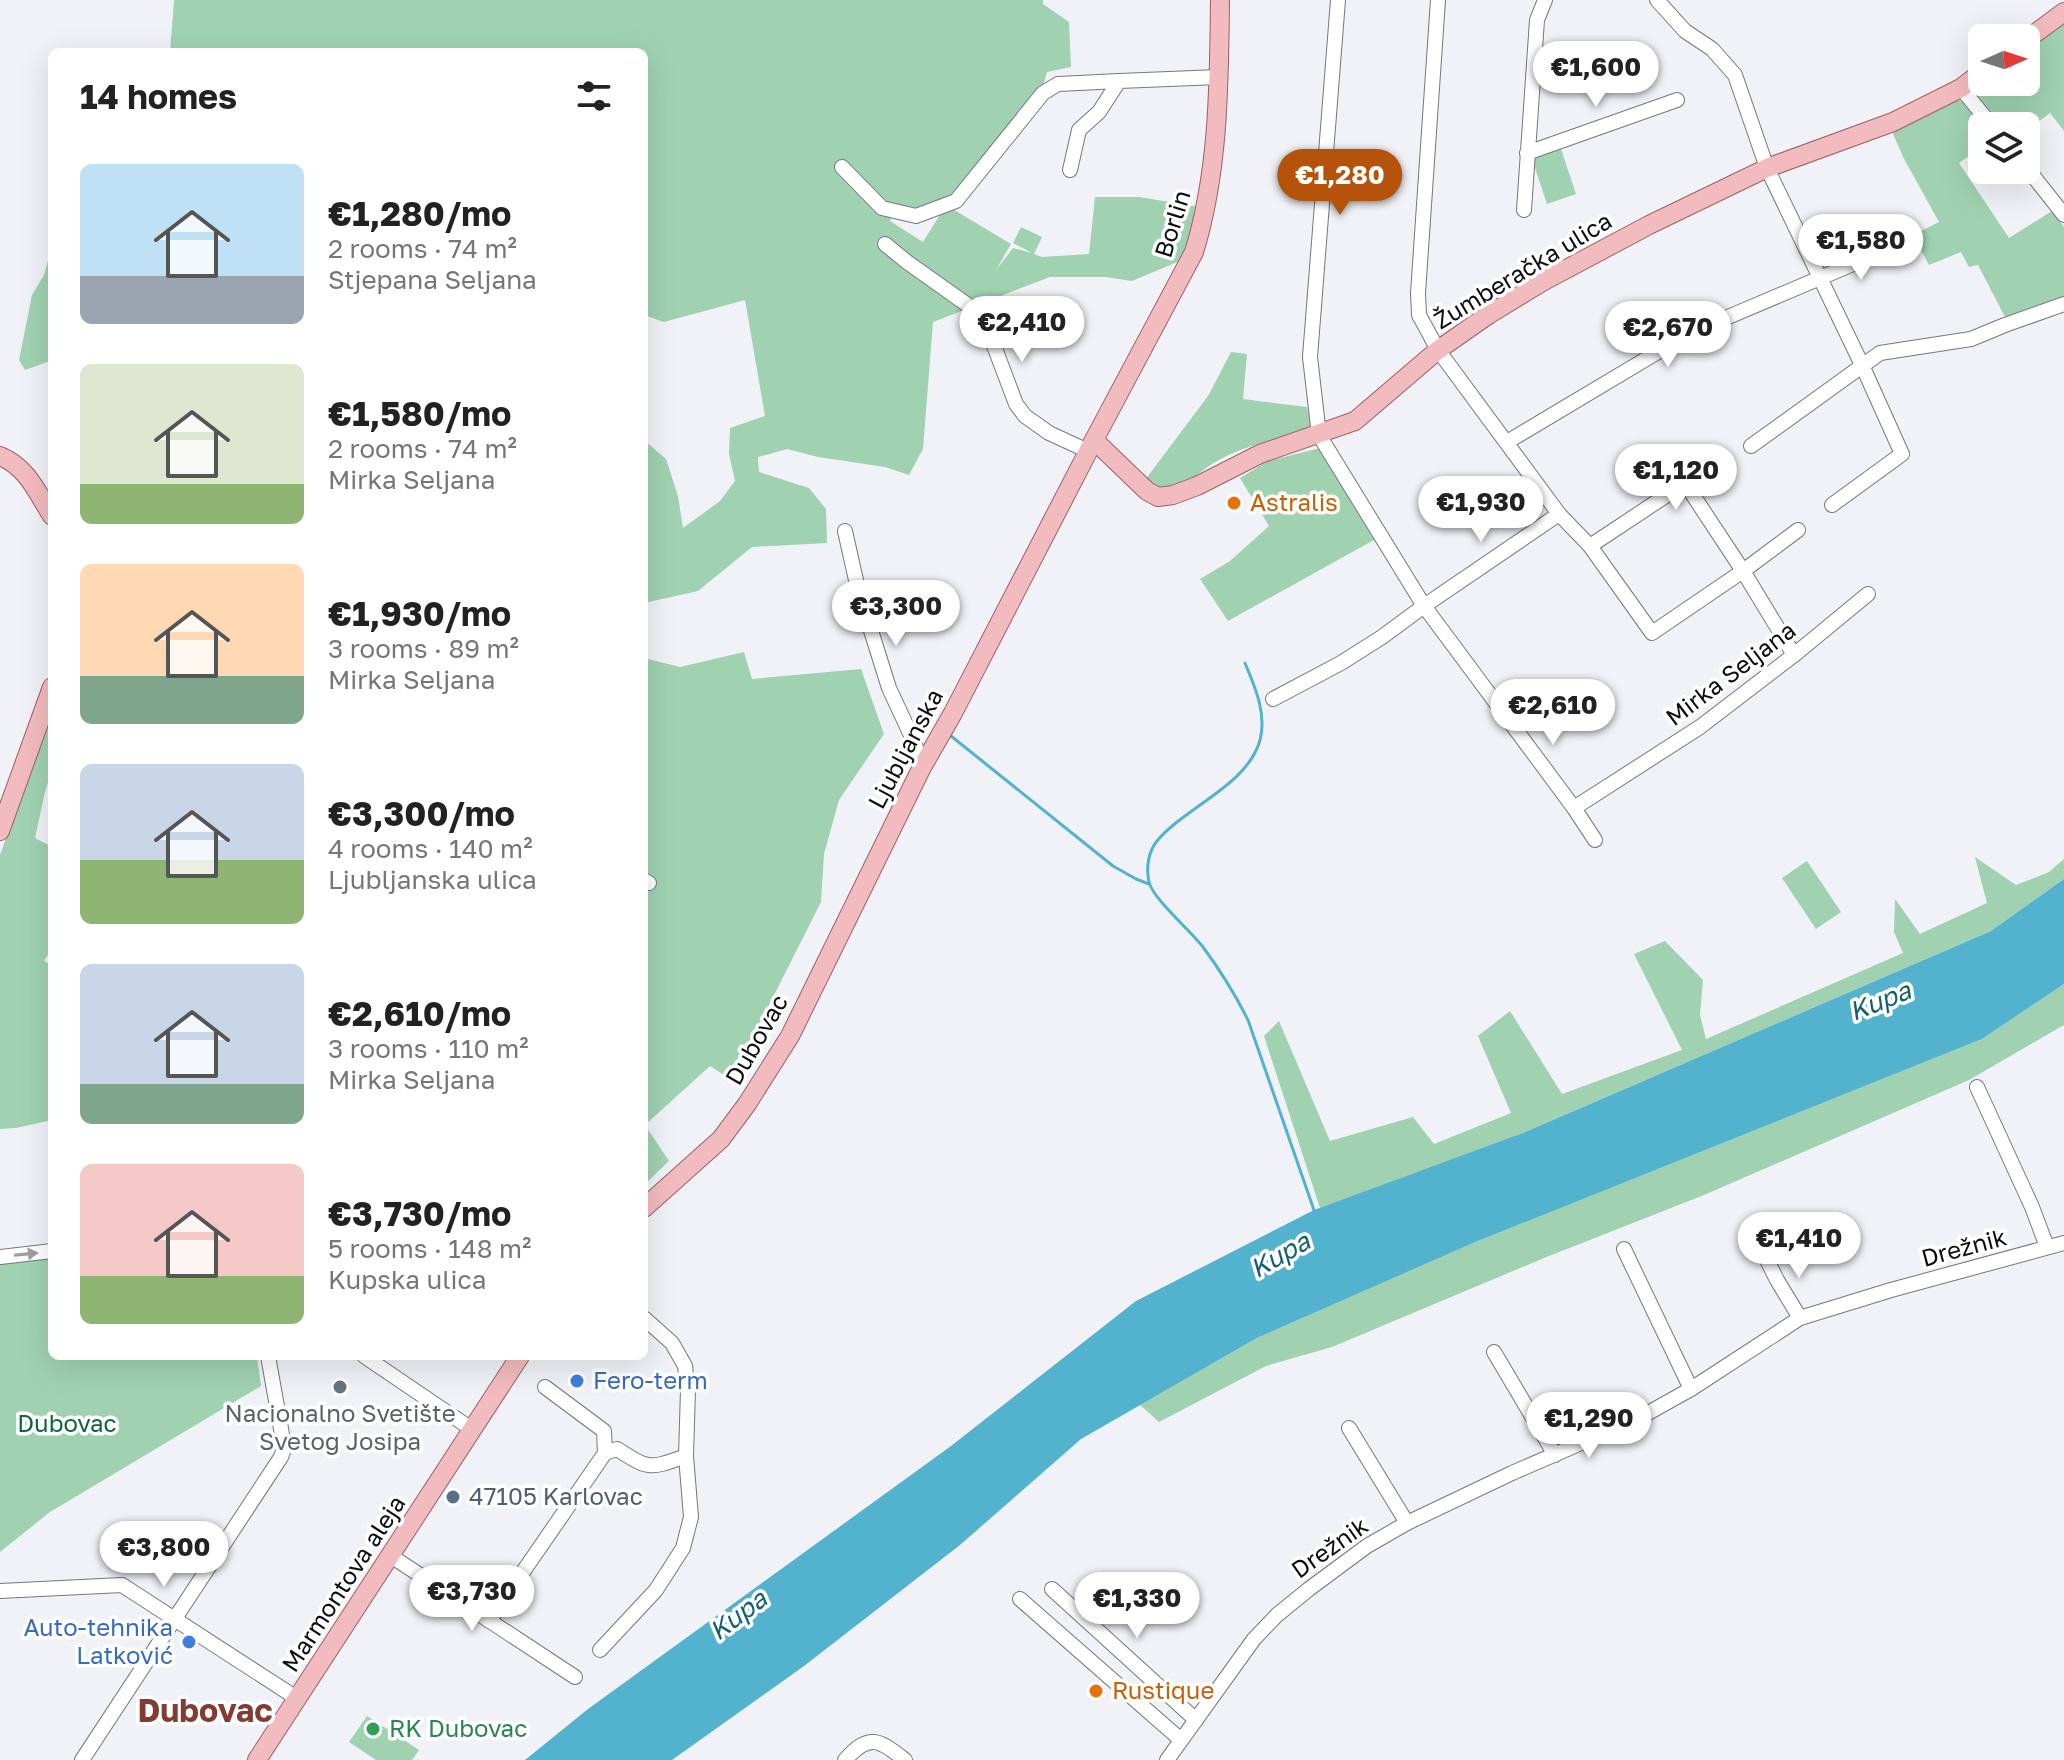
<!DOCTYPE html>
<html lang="en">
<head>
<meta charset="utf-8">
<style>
	:root { --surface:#fff; --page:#f6f6f6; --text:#222; --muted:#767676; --accent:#b45309 }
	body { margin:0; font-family:"Golos Text",sans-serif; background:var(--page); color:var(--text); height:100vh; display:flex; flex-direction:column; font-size:30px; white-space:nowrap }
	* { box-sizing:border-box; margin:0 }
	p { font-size:26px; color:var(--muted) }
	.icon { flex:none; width:44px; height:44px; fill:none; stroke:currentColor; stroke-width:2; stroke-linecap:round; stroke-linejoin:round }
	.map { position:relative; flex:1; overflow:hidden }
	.sheet { position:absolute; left:48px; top:48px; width:600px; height:1312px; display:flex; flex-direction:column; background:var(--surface); border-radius:12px; box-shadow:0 8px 32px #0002 }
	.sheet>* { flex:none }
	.needle { width:52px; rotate:87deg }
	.tools { position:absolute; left:1968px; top:24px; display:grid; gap:16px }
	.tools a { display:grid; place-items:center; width:72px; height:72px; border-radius:12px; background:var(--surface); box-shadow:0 8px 32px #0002; font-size:40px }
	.price { position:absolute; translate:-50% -68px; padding:0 18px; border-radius:28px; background:#fff; color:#222; font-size:26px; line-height:52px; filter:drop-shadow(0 2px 4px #0008) }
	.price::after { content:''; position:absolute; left:50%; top:48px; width:24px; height:18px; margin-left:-12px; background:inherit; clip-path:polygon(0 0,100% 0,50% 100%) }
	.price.current { background:var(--accent); color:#fff }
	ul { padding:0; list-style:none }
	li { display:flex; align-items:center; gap:24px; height:200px; padding:0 32px }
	li span { display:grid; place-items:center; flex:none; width:224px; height:160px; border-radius:12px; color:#555 }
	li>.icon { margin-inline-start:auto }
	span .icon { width:96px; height:96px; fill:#fffc; stroke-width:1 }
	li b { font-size:34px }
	h2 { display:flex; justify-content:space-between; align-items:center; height:96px; padding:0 32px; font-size:34px }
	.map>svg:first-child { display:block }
</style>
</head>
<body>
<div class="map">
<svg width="2064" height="1760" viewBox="0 0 2064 1760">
	<rect width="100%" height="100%" fill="#f1f2f7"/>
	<g fill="#a0d2b1">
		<path d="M174 0H1043V4L1069 22 1071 67 1047 72 1042 90 953 198 918 214 895 212 890 221 923 242 946 205 1011 244 996 270 1013 248 1032 253 1013 243 1021 227 1042 237 1034 254 1042 257 1089 254 1095 197H1139L1195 206 1194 228 1182 260 1132 281 1106 277H1050L933 322 923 449 909 475 885 467 818 457 787 449 758 457 759 472 809 488 826 509 827 543 752 547 698 591 644 603V440L666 459 678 496 683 528 720 501 735 481 729 454 730 428 765 416 745 300 664 322 644 315V52H170Z"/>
		<path d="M2064 20V131L2050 113 2026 131V126H1999L1971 93 1985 82H2026V50Z"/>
		<path d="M1954 99 1964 102 1983 126 1982 147 1959 163 2009 238 2052 211 2064 227V298L2005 317 1978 265 1969 267 1961 252 1929 265 1913 235 1939 222 1903 157 1891 129Z"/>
		<path d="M1561 149 1576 194 1547 204 1532 159Z"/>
		<path d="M52 246V363L50 361 25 370 19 360 32 295 44 275Z"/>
		<path d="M1231 352 1247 354 1243 399 1307 407 1312 429C1281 438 1245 445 1217 461 1193 475 1187 488 1157 490L1145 480 1208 396Z"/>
		<path d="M1320 448 1374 540 1228 621 1200 579 1230 561 1269 526 1240 478 1268 461Z"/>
		<path d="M744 652 752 679 861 669 884 734 839 800 824 854 821 902 755 1033 727 1077 710 1066 645 1125 669 1161 644 1185V658L680 667Z"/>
		<path d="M52 704V770L45 792 35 838 52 847V948L44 961 52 966V1120L16 1128 0 1129V855Z"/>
		<path d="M1975 857 2016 885 2049 872 2064 859V879L1991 931 1511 1138 1320 1208 1264 1036 1279 1021 1330 1141 1413 1117 1434 1144 1511 1113 1478 1036 1510 1011 1562 1094 1682 1050 1634 954 1665 941 1703 980 1700 1015 1706 1039 1903 953 1894 932 1895 899 1920 934 1987 903Z"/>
		<path d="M1807 861 1841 912 1816 929 1782 878Z"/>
		<path d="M2064 984V1025L1969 1080 1704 1195 1544 1258 1332 1347 1266 1366 1159 1422 1140 1405 1257 1338 1474 1242 1982 1039Z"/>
		<path d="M52 1258V1356H257L261 1386 50 1512 0 1552V1262Z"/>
		<path d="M367 1716 419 1750 412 1760H376L349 1742Z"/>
	</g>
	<path fill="#53b2ce" d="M2064 879V984L1982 1039 1475 1242 1257 1338 1081 1439 960 1545 804 1666 672 1760H525L588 1709 951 1446 1136 1301 1314 1210 1523 1133 1991 931Z"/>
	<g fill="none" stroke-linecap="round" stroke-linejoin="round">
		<g stroke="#53b2ce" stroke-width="3">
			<path d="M1245 663C1255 687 1267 714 1260 740 1248 785 1185 807 1157 841 1148 852 1146 868 1149 882 1153 899 1191 931 1203 947 1220 970 1235 994 1248 1020L1315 1213"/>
			<path d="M951 736 1113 866 1136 879 1149 884"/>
		</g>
		<defs>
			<g id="minor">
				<path d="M1338 0 1310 357 1319 435 1424 606 1574 808 1700 727 1794 655 1868 594"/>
				<path d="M1438 0 1418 293 1419 315 1438 350 1559 514 1590 546 1652 633 1743 571 1794 655"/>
				<path d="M1657 0 1685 31 1712 49 1735 75 1767 168 1862 365 1902 454 1832 505"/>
				<path d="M1961 88 1992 126"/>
				<path d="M1527 153 1677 100"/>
				<path d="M842 167 882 208 916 216 956 201 1043 93 1058 84 1119 81"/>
				<path d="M2026 167 2064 215"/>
				<path d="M1070 170 1079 130 1099 112 1119 81 1219 77"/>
				<path d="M1524 210 1537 20 1545 0"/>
				<path d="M885 244 907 262 976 311 985 325 996 351 1016 404 1025 416 1049 433 1088 451"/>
				<path d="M1507 442 1688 334 1886 250"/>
				<path d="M1751 446 1880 353 1971 339 2005 325 2064 304"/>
				<path d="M845 531 858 589 889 688 915 744 921 769"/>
				<path d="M1590 546 1685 483 1743 571 1798 530"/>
				<path d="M1273 699 1341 663 1382 637 1424 606 1559 514"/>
				<path d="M1574 808 1595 840"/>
				<path d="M644 880 649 883"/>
				<path d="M1977 1087 2032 1207 2047 1247"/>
				<path d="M1624 1249 1691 1389"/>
				<path d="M0 1257 52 1251"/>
				<path d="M1766 1258 1777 1280 1800 1318"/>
				<path d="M1494 1352 1555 1455"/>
				<path d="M364 1356 473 1430"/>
				<path d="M545 1387 604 1431 605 1453"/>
				<path d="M1349 1428 1407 1523"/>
				<path d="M391 1556 575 1677"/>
				<path d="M1052 1589 1196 1720"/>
				<path d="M0 1591 122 1585 298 1699"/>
				<path d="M1020 1599 1181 1740"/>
				<path d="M489 1621 605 1453 617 1449C650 1470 649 1469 686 1456"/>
				<path d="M600 1650 656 1590 683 1548 691 1517 686 1456 688 1390 685 1366 672 1343 644 1318"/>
				<path d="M82 1760 281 1457 284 1449 283 1440 268 1356"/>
				<path d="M845 1760C870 1732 879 1740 905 1760"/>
				<path d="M1167 1760 1254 1639 1277 1615 1309 1589 1367 1546 1407 1523 1512 1473 1641 1417 1691 1389 1800 1318 1891 1290 2064 1243"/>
			</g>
			<g id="major">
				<path d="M2026 40 2064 12"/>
				<path d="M1094 440 1147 491 1158 497 1173 495 1197 486 1260 454 1355 421 1438 350 1488 315 1542 282 1649 225 1767 168 1893 122 1961 88 1982 72"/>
				<path d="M0 456C27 467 37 492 52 516"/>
				<path d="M0 831 52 687"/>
				<path d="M644 1208 721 1139 747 1104 790 1036 921 769 953 713 1094 440 1194 252C1219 171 1219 84 1220 0"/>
				<path d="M257 1760 520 1356"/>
			</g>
		</defs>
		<use href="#minor" stroke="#76777c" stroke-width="16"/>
		<use href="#major" stroke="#9c6165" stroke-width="20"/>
		<use href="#minor" stroke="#fff" stroke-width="14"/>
		<use href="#major" stroke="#f2bbbf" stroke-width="18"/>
	</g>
	<defs><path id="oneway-solid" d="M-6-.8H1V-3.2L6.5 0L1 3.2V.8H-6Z" transform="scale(2)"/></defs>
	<use fill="#9e9e9f" href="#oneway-solid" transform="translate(26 1254) rotate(-6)"/>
	<g fill="#e8710a" stroke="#fff" stroke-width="3">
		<circle cx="1234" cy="503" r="8"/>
		<circle cx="1096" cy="1691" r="8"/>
	</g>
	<g fill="#3f7fe0" stroke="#fff" stroke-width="3">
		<circle cx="577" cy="1381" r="8"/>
		<circle cx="189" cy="1642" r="8"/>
	</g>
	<circle fill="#6b7280" stroke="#fff" stroke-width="3" cx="340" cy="1387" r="8"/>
	<circle fill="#5c6f8a" stroke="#fff" stroke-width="3" cx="453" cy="1497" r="8"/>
	<circle fill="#2e9e5b" stroke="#fff" stroke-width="3" cx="373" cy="1729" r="8"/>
	<g text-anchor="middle" stroke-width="7" stroke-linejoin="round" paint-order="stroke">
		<g font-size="24" fill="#0c0d0f" stroke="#fff">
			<text transform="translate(1173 224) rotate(-73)" y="8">Borlin</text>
			<text transform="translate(1523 271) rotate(-31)" y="8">Žumberačka ulica</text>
			<text transform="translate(1731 674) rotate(-37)" y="8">Mirka Seljana</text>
			<text transform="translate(906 749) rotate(-62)" y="8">Ljubljanska</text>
			<text transform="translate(757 1040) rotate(-60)" y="8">Dubovac</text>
			<text transform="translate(1964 1248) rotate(-15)" y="8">Drežnik</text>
			<text transform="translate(1330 1548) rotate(-35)" y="8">Drežnik</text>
			<text transform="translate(344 1584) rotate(-57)" y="8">Marmontova aleja</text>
		</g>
		<g font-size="24" fill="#c56008" stroke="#fff" text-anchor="start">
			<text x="1250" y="511">Astralis</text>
			<text x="1112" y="1699">Rustique</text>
		</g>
		<g font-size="24" fill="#366cbe" stroke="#fff" text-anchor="start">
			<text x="593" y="1389">Fero-term</text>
			<text x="173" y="1636" text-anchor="end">Auto-tehnika<tspan x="173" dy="28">Latković</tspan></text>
		</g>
		<g font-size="24" fill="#5b616d" stroke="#fff">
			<text x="340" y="1422">Nacionalno Svetište<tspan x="340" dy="28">Svetog Josipa</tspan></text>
		</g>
		<g font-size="24" fill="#10653d" stroke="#fff">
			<text x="67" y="1432">Dubovac</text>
		</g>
		<g font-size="24" fill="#4e5e75" stroke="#fff" text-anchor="start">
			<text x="469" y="1505">47105 Karlovac</text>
		</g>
		<g font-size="24" fill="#27864d" stroke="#fff" text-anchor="start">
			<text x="389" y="1737">RK Dubovac</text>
		</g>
		<g font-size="26" font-style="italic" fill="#136074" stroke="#fff">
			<text transform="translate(1880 1001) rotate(-22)" y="9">Kupa</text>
			<text transform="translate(1280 1255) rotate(-30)" y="9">Kupa</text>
			<text transform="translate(738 1615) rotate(-37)" y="9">Kupa</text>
		</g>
		<g font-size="32" font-weight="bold" fill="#833c31" stroke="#fff">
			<text x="205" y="1722">Dubovac</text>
		</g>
	</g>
</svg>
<div class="tools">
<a><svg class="needle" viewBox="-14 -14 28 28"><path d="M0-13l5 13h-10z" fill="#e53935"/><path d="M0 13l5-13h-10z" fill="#767676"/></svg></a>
<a><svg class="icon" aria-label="layers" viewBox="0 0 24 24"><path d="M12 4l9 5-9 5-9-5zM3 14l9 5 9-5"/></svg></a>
</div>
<b class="price" style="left:1596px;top:109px">€1,600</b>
<b class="price current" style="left:1340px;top:217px">€1,280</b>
<b class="price" style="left:1861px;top:282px">€1,580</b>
<b class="price" style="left:1022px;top:364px">€2,410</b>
<b class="price" style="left:1668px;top:369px">€2,670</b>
<b class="price" style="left:1676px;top:512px">€1,120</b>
<b class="price" style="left:1481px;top:544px">€1,930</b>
<b class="price" style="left:896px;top:648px">€3,300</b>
<b class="price" style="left:1553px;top:747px">€2,610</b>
<b class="price" style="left:1799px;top:1280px">€1,410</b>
<b class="price" style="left:1589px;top:1460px">€1,290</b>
<b class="price" style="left:164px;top:1589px">€3,800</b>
<b class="price" style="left:472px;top:1633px">€3,730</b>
<b class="price" style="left:1137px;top:1640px">€1,330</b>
<section class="sheet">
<h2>14 homes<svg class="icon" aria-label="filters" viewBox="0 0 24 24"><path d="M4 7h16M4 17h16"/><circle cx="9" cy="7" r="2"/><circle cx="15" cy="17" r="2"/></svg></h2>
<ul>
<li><span style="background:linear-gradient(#bfe0f5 70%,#9aa5b1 0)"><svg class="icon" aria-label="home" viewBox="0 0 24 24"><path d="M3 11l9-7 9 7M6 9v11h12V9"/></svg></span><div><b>€1,280/mo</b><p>2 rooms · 74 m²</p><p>Stjepana Seljana</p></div></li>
<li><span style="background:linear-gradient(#dfe7d0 75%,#8fb573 0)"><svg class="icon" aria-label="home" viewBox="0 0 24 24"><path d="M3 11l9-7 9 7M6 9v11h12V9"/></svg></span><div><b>€1,580/mo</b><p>2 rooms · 74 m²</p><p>Mirka Seljana</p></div></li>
<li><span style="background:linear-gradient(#ffd9b3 70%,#7fa58c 0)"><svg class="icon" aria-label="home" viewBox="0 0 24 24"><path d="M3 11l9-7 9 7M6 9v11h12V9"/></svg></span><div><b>€1,930/mo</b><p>3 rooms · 89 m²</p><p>Mirka Seljana</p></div></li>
<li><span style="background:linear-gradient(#c9d6e8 60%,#8fb573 0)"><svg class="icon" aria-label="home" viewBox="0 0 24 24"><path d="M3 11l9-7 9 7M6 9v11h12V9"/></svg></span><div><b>€3,300/mo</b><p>4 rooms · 140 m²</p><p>Ljubljanska ulica</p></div></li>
<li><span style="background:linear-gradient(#c9d6e8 75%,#7fa58c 0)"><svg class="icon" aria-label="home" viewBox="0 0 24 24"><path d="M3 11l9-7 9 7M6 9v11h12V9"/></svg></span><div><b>€2,610/mo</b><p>3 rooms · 110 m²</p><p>Mirka Seljana</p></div></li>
<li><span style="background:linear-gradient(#f6c9c9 70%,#8fb573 0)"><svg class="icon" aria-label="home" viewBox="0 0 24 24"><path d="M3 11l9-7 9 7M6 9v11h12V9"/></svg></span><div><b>€3,730/mo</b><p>5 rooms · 148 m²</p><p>Kupska ulica</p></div></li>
</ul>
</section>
</div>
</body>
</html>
